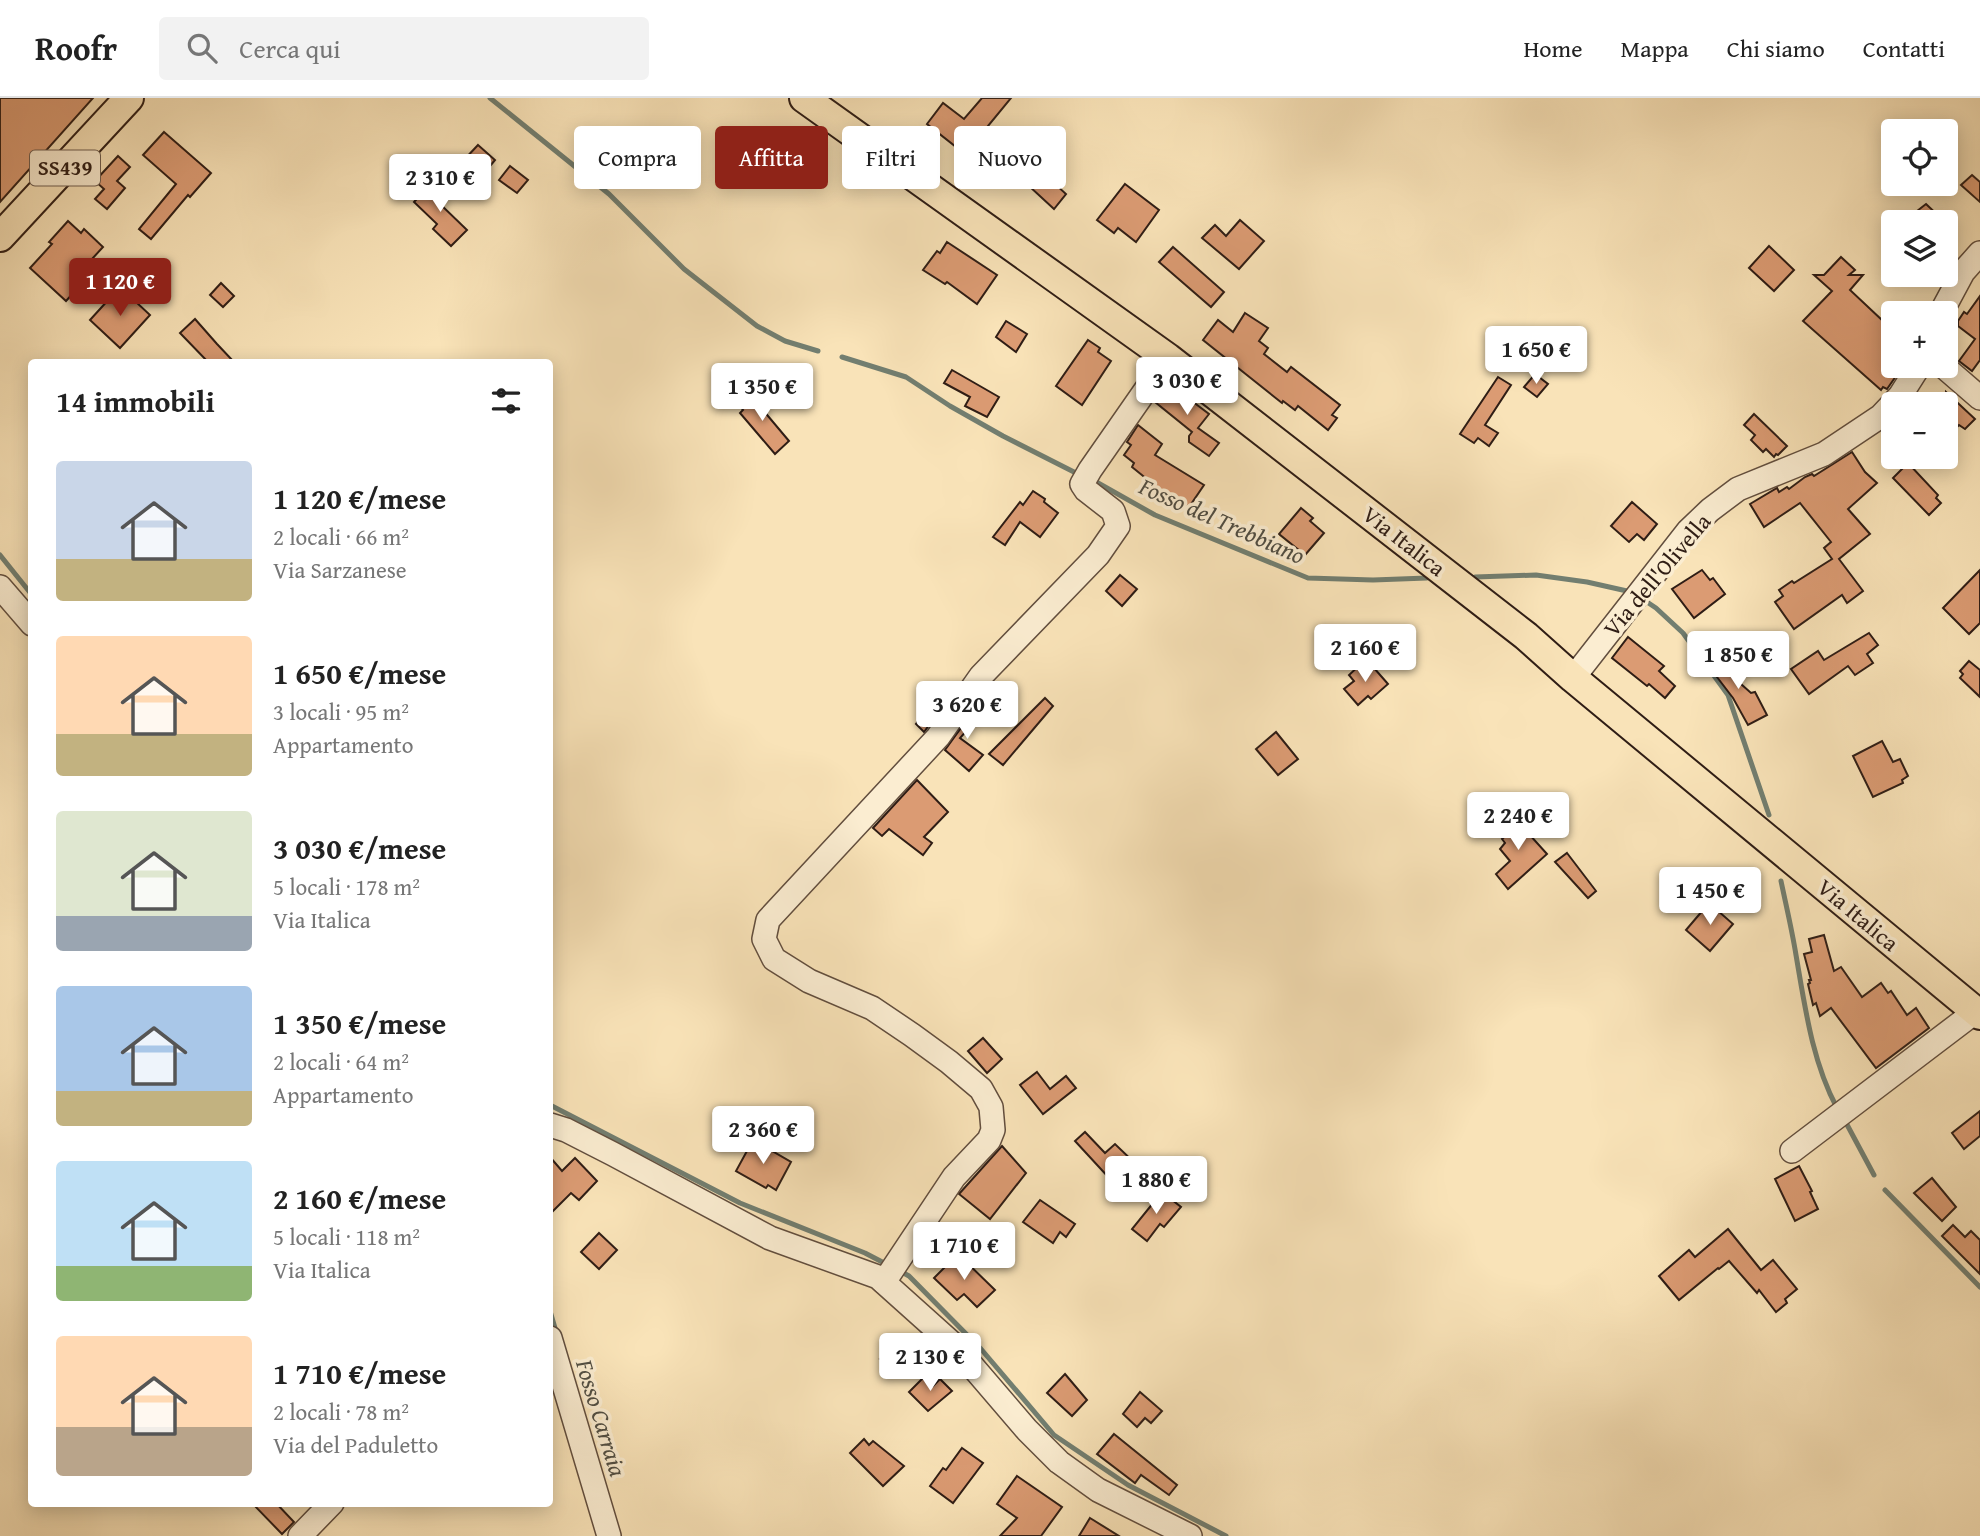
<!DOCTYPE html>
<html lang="it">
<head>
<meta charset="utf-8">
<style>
	:root { --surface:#fff; --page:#f2f2f2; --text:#222; --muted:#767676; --line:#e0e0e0; --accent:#8f2418 }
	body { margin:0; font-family:"Gentium Book Plus",serif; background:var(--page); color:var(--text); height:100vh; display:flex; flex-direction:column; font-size:26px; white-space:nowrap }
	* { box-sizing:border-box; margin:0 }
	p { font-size:23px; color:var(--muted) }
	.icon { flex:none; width:38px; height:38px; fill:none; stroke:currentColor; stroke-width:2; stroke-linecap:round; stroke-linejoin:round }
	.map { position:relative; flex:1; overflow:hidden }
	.panel { position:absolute; left:28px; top:261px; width:525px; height:1148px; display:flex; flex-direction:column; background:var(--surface); border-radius:7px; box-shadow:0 4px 18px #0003 }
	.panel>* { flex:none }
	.top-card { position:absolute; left:574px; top:28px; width:665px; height:63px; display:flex; gap:14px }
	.buttons { position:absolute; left:1881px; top:21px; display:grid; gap:14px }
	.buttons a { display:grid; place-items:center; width:77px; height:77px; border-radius:7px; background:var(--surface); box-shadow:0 4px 18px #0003; font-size:35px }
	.price { position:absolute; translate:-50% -60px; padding:0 16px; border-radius:7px; background:#fff; color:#222; font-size:23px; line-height:46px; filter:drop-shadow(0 2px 4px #0008) }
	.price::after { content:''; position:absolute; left:50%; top:42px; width:21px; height:16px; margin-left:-10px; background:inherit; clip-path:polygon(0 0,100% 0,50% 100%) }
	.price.on { background:var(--accent); color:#fff }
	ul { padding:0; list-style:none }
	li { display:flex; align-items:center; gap:21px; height:175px; padding:0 28px }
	li span { display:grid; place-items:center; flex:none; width:196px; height:140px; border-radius:7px; color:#555 }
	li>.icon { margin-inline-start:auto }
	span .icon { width:84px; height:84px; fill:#fffc; stroke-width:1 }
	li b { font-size:30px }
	h2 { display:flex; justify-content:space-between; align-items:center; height:84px; padding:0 28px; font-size:30px }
	.chip { padding:0 24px; border-radius:7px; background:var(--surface); box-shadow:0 4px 18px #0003; font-size:24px; line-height:63px }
	.chip.on { background:var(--accent); color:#fff }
	header { display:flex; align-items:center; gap:42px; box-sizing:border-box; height:98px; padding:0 35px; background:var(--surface); border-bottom:2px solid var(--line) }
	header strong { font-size:33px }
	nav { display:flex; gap:38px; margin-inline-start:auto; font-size:24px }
	.search { width:490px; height:63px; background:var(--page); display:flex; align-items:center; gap:18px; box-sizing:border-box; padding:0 24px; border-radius:7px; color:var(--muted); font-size:26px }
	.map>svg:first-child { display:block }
</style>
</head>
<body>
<header>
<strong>Roofr</strong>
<div class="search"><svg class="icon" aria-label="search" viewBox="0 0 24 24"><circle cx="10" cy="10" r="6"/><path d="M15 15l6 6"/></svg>Cerca qui</div>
<nav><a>Home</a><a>Mappa</a><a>Chi siamo</a><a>Contatti</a></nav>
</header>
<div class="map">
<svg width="1980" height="1438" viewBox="0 0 1980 1438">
	<rect width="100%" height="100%" fill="#f9e3b8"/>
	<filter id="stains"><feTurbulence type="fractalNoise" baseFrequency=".00286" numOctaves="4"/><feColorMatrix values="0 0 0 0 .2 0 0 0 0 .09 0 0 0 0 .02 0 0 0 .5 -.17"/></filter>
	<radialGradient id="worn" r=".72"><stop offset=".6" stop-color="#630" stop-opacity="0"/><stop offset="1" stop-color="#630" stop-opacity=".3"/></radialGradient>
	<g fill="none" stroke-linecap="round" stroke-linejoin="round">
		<g stroke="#727e70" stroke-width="5">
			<path d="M490 0 609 96 684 171 757 228 785 243 818 253"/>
			<path d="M842 259 906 279 950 308 1003 338 1074 374"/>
			<path d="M1091 381 1155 417 1308 480 1373 482 1427 480"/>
			<path d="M0 457 32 497"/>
			<path d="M1475 479 1536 477 1587 484 1627 493"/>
			<path d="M1644 502 1656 510 1683 535 1728 597 1769 717"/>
			<path d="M1781 783C1786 807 1792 832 1796 857 1805 909 1812 963 1837 1010"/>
			<path d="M550 1007 740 1105 865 1155 888 1167"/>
			<path d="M1844 1021 1874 1077"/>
			<path d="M1885 1092 1980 1189"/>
			<path d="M900 1173 909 1178 981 1251 1054 1337 1128 1387 1226 1438"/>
			<path d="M550 1213 557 1237"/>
		</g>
	</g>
	<g fill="#db9b73" stroke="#2f1d15" stroke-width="2">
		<path d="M0 0H93L0 104Z"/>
		<path d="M982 0H1011L965 56 927 26 943 5 964 21Z"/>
		<path d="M164 34 211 75 190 99 188 97 151 141 139 131 176 86 143 57Z"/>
		<path d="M478 47 495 62 480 80 462 64Z"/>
		<path d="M118 58 130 69 117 83 125 90 107 111 95 101 104 91 95 83Z"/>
		<path d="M510 68 528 82 517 95 499 82Z"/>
		<path d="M1042 74 1066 96 1054 111 1029 88Z"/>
		<path d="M1972 77 1980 84V104L1961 87Z"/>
		<path d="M433 83 447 96 439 105 467 132 451 148 433 131 437 126 414 104Z"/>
		<path d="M1125 86 1159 112 1136 144 1118 130 1114 135 1097 122Z"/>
		<path d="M1926 106 1945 124H1903Z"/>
		<path d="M1240 122 1264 143 1239 171 1202 140 1215 127 1226 138Z"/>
		<path d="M68 123 81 135 84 131 103 149 80 174 87 180 66 203 30 170 52 146 49 144Z"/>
		<path d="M947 144 997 177 977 206 947 184 945 186 923 172 937 153 940 155Z"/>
		<path d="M1769 148 1794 172 1774 193 1749 170Z"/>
		<path d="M1173 149 1224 194 1211 209 1159 164Z"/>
		<path d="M1841 159 1855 172 1849 177H1863L1850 192 1883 223 1894 211V268H1903L1887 291 1883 289 1881 292 1803 223 1832 193 1814 177H1824Z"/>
		<path d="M221 185 234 198 223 209 210 197Z"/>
		<path d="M120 189 150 217 120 250 90 222Z"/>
		<path d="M1980 198V262L1972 273 1959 263 1975 241 1958 228V223L1964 214 1967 216Z"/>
		<path d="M1245 215 1268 230 1259 243 1268 250 1264 256 1287 274 1291 269 1340 307 1332 317 1337 320 1328 332 1298 308 1295 312 1283 303 1282 305 1203 242 1218 222 1233 234Z"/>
		<path d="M195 221 217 246 234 264H208L180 235Z"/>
		<path d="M1006 223 1027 236 1016 254 996 239Z"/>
		<path d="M1088 242 1100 250 1098 254 1111 263 1082 307 1056 288Z"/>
		<path d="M952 272 999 299 987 319 965 308 970 299 944 285Z"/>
		<path d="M1535 276 1548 286 1537 299 1524 289Z"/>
		<path d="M1498 279 1511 287 1485 327 1498 335 1489 348 1478 340 1474 345 1460 336Z"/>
		<path d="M1168 285 1209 316 1198 330 1219 345 1209 358 1189 344V338L1192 334 1155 304Z"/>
		<path d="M747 293 789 343 775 356 740 315 743 312 735 302Z"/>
		<path d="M1946 294 1975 321 1965 331 1959 327 1946 340Z"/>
		<path d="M1754 316 1787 348 1778 357 1776 356 1774 359 1766 351 1763 354 1751 342 1755 337 1744 327Z"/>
		<path d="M1138 327 1162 346 1155 357 1204 387 1189 409 1176 400 1174 403 1152 388 1153 386 1132 369 1134 365 1124 357 1131 347 1127 344Z"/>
		<path d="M1852 354 1865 374 1877 385 1848 411 1870 436 1839 461 1863 493 1847 505 1842 497 1794 531 1775 504 1783 498 1779 492 1792 483 1794 485 1832 461 1824 450 1831 444 1800 405 1764 429 1750 406 1777 390 1779 394 1787 389 1789 391 1805 379 1812 376 1814 378Z"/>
		<path d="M1908 365 1938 397 1936 400 1941 405 1929 417 1893 380Z"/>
		<path d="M1033 393 1045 401 1044 404 1058 415 1040 439 1020 424 1005 447 993 439 1020 404 1023 407Z"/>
		<path d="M1632 404 1657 426 1644 442 1637 436 1629 444 1611 428Z"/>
		<path d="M1301 410 1313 420 1310 423 1324 435 1305 457 1279 436Z"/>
		<path d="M1702 472 1710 482 1713 480 1725 496 1694 520 1672 491Z"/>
		<path d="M1980 472V525L1969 536 1943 510Z"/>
		<path d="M1120 477 1137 491 1122 508 1106 493Z"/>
		<path d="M1869 535 1878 547 1867 556 1873 565 1855 577 1848 568 1809 596 1791 571 1818 553 1824 562Z"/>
		<path d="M1628 539 1664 568 1659 573 1675 588 1665 600 1649 586 1647 588 1612 560Z"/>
		<path d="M1719 556 1741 586 1751 595 1755 594 1767 617 1748 627 1733 600 1707 566Z"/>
		<path d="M1969 563 1980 572V599L1960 580 1963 576 1960 573Z"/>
		<path d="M1362 565 1370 574 1374 570 1388 586 1371 601 1368 598 1358 607 1344 591 1354 583 1349 577Z"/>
		<path d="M1045 600 1053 608 1003 667 989 656Z"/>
		<path d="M982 601 989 607 960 640 983 657 969 673 945 652Z"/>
		<path d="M930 608 938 615 924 634 916 626Z"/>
		<path d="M1276 634 1298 661 1278 677 1256 651Z"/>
		<path d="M1882 643 1893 664 1900 661 1908 678 1902 682 1903 685 1873 699 1853 658Z"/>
		<path d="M917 682 948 714 924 739 932 745 923 757 889 731 882 738 873 730Z"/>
		<path d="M1509 714 1547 756 1508 791 1496 776 1510 763 1500 751 1505 745 1502 741 1509 735 1498 724Z"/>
		<path d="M1567 755 1596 793 1588 800 1555 764Z"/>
		<path d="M1709 805 1733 826 1710 853 1686 832Z"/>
		<path d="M1824 837 1834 873 1841 869 1862 899 1881 885 1888 895 1891 893 1907 917 1916 910 1929 930 1876 970 1831 910 1820 918 1816 905 1813 907 1808 886 1810 885 1809 882H1811L1804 856 1812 854 1809 841Z"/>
		<path d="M983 940 1002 961 987 975 968 953Z"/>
		<path d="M1037 974 1050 991 1066 978 1076 990 1043 1016 1020 987Z"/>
		<path d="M1980 1013V1038L1964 1051 1952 1035Z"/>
		<path d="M1085 1034 1105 1055 1115 1046 1141 1071 1128 1083 1119 1074 1111 1082 1075 1043Z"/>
		<path d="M753 1042 791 1064 776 1092 768 1087 766 1090 736 1073Z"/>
		<path d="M1002 1048 1026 1075 990 1121 959 1096Z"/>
		<path d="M550 1059 562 1073 575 1060 597 1083 579 1102 571 1095 550 1116Z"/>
		<path d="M1799 1068 1812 1093 1810 1094 1818 1111 1795 1123 1775 1081Z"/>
		<path d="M1932 1080 1956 1109 1942 1123 1914 1095Z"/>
		<path d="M1162 1094 1181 1109 1164 1129 1160 1126 1147 1143 1132 1131Z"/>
		<path d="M1040 1102 1075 1126 1066 1139 1060 1134 1053 1145 1023 1124Z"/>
		<path d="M1953 1127 1965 1139 1971 1133 1980 1142V1176L1942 1138Z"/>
		<path d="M1728 1131 1761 1172 1773 1162 1797 1191 1785 1201 1787 1205 1776 1214 1759 1192 1757 1195 1729 1163 1719 1171 1718 1170 1679 1202 1659 1178 1689 1152 1695 1159Z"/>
		<path d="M599 1135 617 1152 599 1171 581 1154Z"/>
		<path d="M958 1156 995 1192 977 1209 964 1196 957 1202 934 1180Z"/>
		<path d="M896 1246 907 1255 893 1271 880 1261Z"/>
		<path d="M1065 1276 1087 1302 1072 1318 1047 1295Z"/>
		<path d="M924 1279 933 1288 940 1281 952 1293 928 1313 909 1294Z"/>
		<path d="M1140 1294 1162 1313 1151 1325 1145 1320 1137 1329 1123 1316Z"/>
		<path d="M1114 1336 1177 1387 1169 1397 1141 1377 1135 1385 1097 1356Z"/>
		<path d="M864 1341 869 1347 873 1343 904 1368 883 1388 850 1355Z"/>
		<path d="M962 1350 983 1365 953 1405 930 1388 943 1370 946 1372Z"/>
		<path d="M1017 1378 1062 1409 1041 1438H1000L1017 1420 997 1406Z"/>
		<path d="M252 1405H276L294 1424 282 1436Z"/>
		<path d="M1090 1420 1119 1438H1079Z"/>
	</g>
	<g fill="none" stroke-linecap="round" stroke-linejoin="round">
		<defs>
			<g id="minor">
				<path d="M1941 215 1963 174 1980 155"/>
				<path d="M1943 268 1980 300"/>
				<path d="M0 489 32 526"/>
				<path d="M1573 580 1688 433 1710 412 1738 391 1824 356 1881 318 1900 298 1919 268"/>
				<path d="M550 1027 566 1032 613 1056 770 1140 878 1179 955 1248 1027 1332 1059 1364 1098 1392 1190 1438"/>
				<path d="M1792 1053 1975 914"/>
				<path d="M884 1184 954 1079 989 1042 993 1032 991 1009 981 991 949 964 912 937 872 910 809 883 774 861 764 841 768 822 938 639 981 578 1098 457 1118 428 1113 413 1086 392 1082 386 1090 372 1168 260"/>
				<path d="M550 1240 609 1438"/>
				<path d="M300 1438 332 1405"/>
			</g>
			<g id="major">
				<path d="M804 0 1168 260 1526 538 1573 580 1980 917"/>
				<path d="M0 139 129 0"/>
			</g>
		</defs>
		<use href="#minor" stroke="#624e3e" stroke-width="26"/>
		<use href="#major" stroke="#2f1d15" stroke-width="32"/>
		<use href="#minor" stroke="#fbedd1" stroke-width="23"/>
		<use href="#major" stroke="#f9e3b8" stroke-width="28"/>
	</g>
	<g text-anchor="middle" stroke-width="7" stroke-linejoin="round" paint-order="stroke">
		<rect fill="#fbedd1" stroke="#6c5b4d" stroke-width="2" x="30" y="52.5" width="70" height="35" rx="5"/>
		<g font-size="21" font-weight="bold" fill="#2f1d15">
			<text x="65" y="77">SS439</text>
		</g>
		<g font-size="23" fill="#2f1d15" stroke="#fbedd1">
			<text transform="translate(1404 443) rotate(38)" y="8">Via Italica</text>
			<text transform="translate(1657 477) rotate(-50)" y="8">Via dell'Olivella</text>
			<text transform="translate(1858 817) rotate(40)" y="8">Via Italica</text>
		</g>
		<g font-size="24" font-style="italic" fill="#504d42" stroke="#fbedd1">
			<text transform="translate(1222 423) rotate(24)" y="8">Fosso del Trebbiano</text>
			<text transform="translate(601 1320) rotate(73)" y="8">Fosso Carraia</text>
		</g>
	</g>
	<rect width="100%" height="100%" filter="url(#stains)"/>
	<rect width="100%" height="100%" fill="url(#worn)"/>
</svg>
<div class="buttons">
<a><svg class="icon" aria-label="locate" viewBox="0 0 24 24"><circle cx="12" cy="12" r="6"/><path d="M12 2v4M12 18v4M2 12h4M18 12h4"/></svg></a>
<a><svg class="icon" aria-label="layers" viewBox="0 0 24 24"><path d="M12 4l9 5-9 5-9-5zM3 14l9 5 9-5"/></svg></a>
<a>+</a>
<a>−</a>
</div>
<b class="price" style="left:440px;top:116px">2 310 €</b>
<b class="price on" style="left:120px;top:220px">1 120 €</b>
<b class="price" style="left:1536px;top:288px">1 650 €</b>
<b class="price" style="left:1187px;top:319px">3 030 €</b>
<b class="price" style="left:762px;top:325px">1 350 €</b>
<b class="price" style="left:1365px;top:586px">2 160 €</b>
<b class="price" style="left:1738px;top:593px">1 850 €</b>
<b class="price" style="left:967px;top:643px">3 620 €</b>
<b class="price" style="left:1518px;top:754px">2 240 €</b>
<b class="price" style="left:1710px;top:829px">1 450 €</b>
<b class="price" style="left:763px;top:1068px">2 360 €</b>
<b class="price" style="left:1156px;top:1118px">1 880 €</b>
<b class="price" style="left:964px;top:1184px">1 710 €</b>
<b class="price" style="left:930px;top:1295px">2 130 €</b>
<div class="top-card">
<a class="chip">Compra</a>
<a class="chip on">Affitta</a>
<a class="chip">Filtri</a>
<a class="chip">Nuovo</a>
</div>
<section class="panel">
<h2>14 immobili<svg class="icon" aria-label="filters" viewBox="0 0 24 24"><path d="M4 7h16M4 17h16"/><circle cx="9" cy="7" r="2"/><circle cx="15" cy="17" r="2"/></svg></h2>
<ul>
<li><span style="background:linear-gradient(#c9d6e8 70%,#c2b280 0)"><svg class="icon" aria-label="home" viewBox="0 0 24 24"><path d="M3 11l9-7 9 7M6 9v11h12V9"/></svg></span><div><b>1 120 €/mese</b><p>2 locali · 66 m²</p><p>Via Sarzanese</p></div></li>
<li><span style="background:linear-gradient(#ffd9b3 70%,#c2b280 0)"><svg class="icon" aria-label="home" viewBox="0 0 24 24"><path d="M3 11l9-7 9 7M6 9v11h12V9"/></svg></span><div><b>1 650 €/mese</b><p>3 locali · 95 m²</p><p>Appartamento</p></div></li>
<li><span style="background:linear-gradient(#dfe7d0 75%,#9aa5b1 0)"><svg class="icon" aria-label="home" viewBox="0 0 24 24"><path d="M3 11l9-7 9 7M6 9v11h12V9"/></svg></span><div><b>3 030 €/mese</b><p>5 locali · 178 m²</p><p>Via Italica</p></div></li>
<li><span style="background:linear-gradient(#a9c7e8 75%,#c2b280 0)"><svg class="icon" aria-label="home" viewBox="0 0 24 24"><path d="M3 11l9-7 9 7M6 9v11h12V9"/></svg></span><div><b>1 350 €/mese</b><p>2 locali · 64 m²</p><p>Appartamento</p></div></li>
<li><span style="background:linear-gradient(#bfe0f5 75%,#8fb573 0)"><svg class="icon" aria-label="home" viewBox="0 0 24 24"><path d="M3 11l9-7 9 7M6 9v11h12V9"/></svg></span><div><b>2 160 €/mese</b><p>5 locali · 118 m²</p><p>Via Italica</p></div></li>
<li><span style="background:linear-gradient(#ffd9b3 65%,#b9a48a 0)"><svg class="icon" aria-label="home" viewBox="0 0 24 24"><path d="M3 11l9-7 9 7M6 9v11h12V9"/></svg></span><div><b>1 710 €/mese</b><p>2 locali · 78 m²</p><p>Via del Paduletto</p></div></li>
</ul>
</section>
</div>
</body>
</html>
